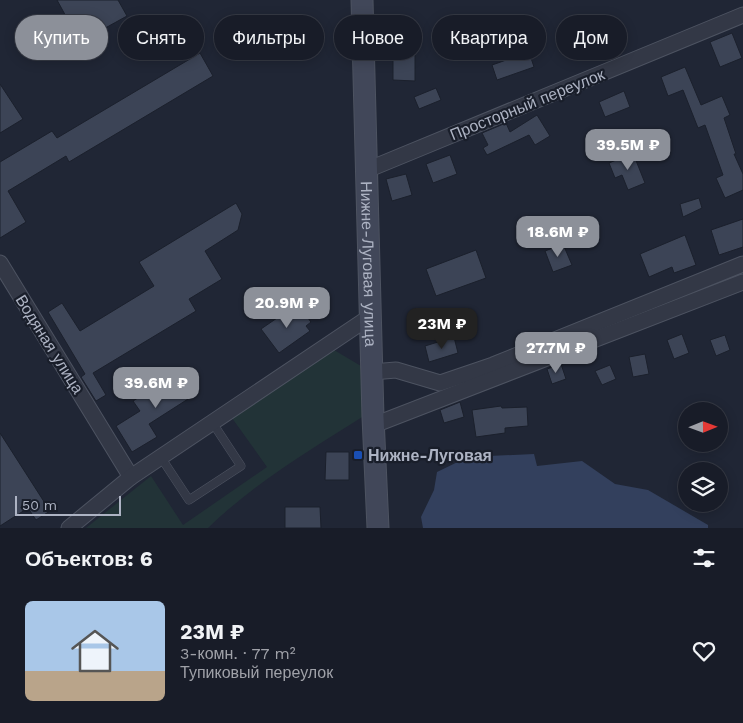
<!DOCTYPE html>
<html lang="ru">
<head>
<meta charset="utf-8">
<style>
	:root { --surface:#181c28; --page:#212530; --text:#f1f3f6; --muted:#9fa1a8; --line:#363a45; --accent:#8c9099 }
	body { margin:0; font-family:"Work Sans",sans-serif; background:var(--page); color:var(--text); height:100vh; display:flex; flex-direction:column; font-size:19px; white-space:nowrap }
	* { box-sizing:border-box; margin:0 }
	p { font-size:16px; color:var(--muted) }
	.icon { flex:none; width:28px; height:28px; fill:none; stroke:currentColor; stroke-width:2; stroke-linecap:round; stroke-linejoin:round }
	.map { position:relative; height:528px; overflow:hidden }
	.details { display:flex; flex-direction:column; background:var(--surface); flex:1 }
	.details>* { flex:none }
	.banner { position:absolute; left:15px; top:15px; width:714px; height:45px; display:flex; gap:10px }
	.needle { width:32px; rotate:89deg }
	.buttons { position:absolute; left:678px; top:402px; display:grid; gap:10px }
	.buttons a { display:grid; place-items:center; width:50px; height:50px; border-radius:50%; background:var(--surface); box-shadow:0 2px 12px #0003,0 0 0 1px var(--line); font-size:25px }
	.scale { position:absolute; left:15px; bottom:12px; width:106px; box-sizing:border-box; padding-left:5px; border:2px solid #adb3c3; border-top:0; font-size:14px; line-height:18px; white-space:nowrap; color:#adb3c3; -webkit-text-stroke:4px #191e2a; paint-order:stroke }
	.price { position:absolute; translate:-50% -42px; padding:0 11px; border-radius:10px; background:var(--accent); color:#fff; font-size:16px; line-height:32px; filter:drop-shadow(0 1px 2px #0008) }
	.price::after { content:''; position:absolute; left:50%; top:30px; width:15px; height:11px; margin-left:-8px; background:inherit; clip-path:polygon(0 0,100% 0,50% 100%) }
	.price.selected { background:#222; color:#fff }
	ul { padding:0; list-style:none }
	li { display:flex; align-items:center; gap:15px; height:125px; padding:0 25px }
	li+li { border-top:1px solid var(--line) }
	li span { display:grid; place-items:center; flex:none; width:140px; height:100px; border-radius:8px; color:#555 }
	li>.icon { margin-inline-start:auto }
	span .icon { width:60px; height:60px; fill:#fffc; stroke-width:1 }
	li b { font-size:21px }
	h2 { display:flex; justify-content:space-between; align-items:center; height:60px; padding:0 25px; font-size:21px }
	.chip { padding:0 18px; border-radius:22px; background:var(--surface); box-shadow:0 2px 12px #0003,0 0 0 1px var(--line); font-size:18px; line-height:45px }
	.chip.selected { background:var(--accent); color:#fff }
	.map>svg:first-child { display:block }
</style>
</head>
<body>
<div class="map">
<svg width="743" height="528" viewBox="0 0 743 528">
	<rect width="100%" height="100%" fill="#202635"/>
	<path fill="#223337" d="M334 350 361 366 367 414C312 449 255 482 208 528H86L151 476 183 525 267 467 232 418Z"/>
	<path fill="#33405d" d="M534 454 537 466 582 461 615 484 648 490 708 525V528H423L421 517 434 490 437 472 468 457Z"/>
	<g fill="#3c4456" stroke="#1b202c">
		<path d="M57 0H118L127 16 80 42Z"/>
		<path d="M732 33 742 58 720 67 710 42Z"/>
		<path d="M393 45H415V81L393 80Z"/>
		<path d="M529 52 534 67 497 80 492 65Z"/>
		<path d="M200 53 213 76 69 162 66 156 8 191 26 222 0 238V162L52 131 57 138Z"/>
		<path d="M685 67 701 105 722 96 730 115 724 118 736 154H734L743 174V190L725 198 716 178 723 175 705 125 698 128 683 90 668 96 661 77Z"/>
		<path d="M0 84 23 119 0 133Z"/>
		<path d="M436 88 441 100 419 109 414 97Z"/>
		<path d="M624 91 630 107 605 117 599 102Z"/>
		<path d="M537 115 550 136 535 145 529 135 487 155 483 148 488 145 482 133 506 123 510 132Z"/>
		<path d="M633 153 645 183 628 190 622 175 615 178 609 163Z"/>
		<path d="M450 155 457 174 433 183 426 164Z"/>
		<path d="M406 174 412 195 392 201 386 179Z"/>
		<path d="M699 198 702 208 683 217 680 204Z"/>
		<path d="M236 203 242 214 238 230 205 251 222 279 189 299 196 311 93 373 106 395 96 401 81 377 85 374 48 312 62 303 80 331 154 286 139 262Z"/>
		<path d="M743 219V247L719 255 711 230Z"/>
		<path d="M685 235 696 265 674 273 672 267 649 277 640 254Z"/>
		<path d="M563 244 572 265 553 272 545 251Z"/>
		<path d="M476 250 486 278 436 296 426 269Z"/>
		<path d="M293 307 297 313 301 309 311 322 306 326 310 331 279 353 261 329Z"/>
		<path d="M682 334 689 353 674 359 667 340Z"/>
		<path d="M725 335 730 350 716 356 710 340Z"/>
		<path d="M454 337 458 353 429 362 425 346Z"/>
		<path d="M645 354 649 374 633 377 629 357Z"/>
		<path d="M561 364 566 379 552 384 547 369Z"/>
		<path d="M610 365 616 379 602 385 595 371Z"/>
		<path d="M185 369 199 392 149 424 157 437 132 452 116 426 140 411 133 401Z"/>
		<path d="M460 402 464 417 444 423 440 410Z"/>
		<path d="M501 406 502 408 527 407 528 426 505 428V433L476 437 472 410Z"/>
		<path d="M0 433 50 511 36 520 28 508 0 526Z"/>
		<path d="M326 452H349V480H325Z"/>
		<path d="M285 507H320L321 528H285Z"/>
	</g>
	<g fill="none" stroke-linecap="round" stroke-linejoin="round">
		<defs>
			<path id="lane" d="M160 456 189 500 241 466 212 422"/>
			<g id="street">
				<path d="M367 170 743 15"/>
				<path d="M0 263 131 477"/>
				<path d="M372 372 396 370 440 383 493 365 743 264"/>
				<path d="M374 425 743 282"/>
				<path d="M69 528 131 477 371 316"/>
			</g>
			<g id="secondary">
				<path id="s1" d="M362 0 373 417 378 528"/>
			</g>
		</defs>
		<use href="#lane" stroke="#4d5361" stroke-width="9"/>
		<use href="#street" stroke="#4d5361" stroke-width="17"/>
		<use href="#secondary" stroke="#4d5361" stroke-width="23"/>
		<use href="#lane" stroke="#333846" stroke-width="8"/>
		<use href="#street" stroke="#333846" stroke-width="15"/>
		<use href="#secondary" stroke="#414759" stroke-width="21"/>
	</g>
	<rect fill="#1a4fb4" stroke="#191e2a" stroke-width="2" x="353" y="450" width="10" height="10" rx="2.5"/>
	<g text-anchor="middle" stroke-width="4.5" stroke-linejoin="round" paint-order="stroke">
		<g font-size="16" fill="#adb3c3" stroke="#191e2a">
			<text transform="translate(527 104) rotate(-22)" y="6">Просторный переулок</text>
			<text dy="6" stroke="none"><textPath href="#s1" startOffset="264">Нижне-Луговая улица</textPath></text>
			<text transform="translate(50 344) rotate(58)" y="6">Водяная улица</text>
		</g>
		<g font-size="16" font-weight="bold" fill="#adb3c3" stroke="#191e2a" text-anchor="start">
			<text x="368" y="461">Нижне-Луговая</text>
		</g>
	</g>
</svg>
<div class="buttons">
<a><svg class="needle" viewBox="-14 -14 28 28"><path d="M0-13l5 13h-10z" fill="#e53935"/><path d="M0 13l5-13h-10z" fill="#9fa1a8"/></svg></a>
<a><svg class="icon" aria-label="layers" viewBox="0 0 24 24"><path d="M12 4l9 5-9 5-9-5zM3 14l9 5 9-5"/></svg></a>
</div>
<div class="scale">50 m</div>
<b class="price" style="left:628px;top:171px">39.5M ₽</b>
<b class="price" style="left:558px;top:258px">18.6M ₽</b>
<b class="price" style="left:287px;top:329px">20.9M ₽</b>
<b class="price selected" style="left:442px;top:350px">23M ₽</b>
<b class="price" style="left:556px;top:374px">27.7M ₽</b>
<b class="price" style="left:156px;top:409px">39.6M ₽</b>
<div class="banner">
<a class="chip selected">Купить</a>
<a class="chip">Снять</a>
<a class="chip">Фильтры</a>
<a class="chip">Новое</a>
<a class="chip">Квартира</a>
<a class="chip">Дом</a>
</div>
</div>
<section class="details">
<h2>Объектов: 6<svg class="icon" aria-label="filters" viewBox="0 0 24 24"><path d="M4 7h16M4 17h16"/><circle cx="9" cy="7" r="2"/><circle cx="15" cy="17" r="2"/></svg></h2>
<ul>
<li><span style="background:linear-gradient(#a9c7e8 70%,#b9a48a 0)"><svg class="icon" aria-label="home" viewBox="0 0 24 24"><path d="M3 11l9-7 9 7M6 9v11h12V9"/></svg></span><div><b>23M ₽</b><p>3-комн. · 77 m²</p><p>Тупиковый переулок</p></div><svg class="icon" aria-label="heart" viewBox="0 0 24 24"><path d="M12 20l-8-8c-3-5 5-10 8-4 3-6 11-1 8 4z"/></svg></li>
</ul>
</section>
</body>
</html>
